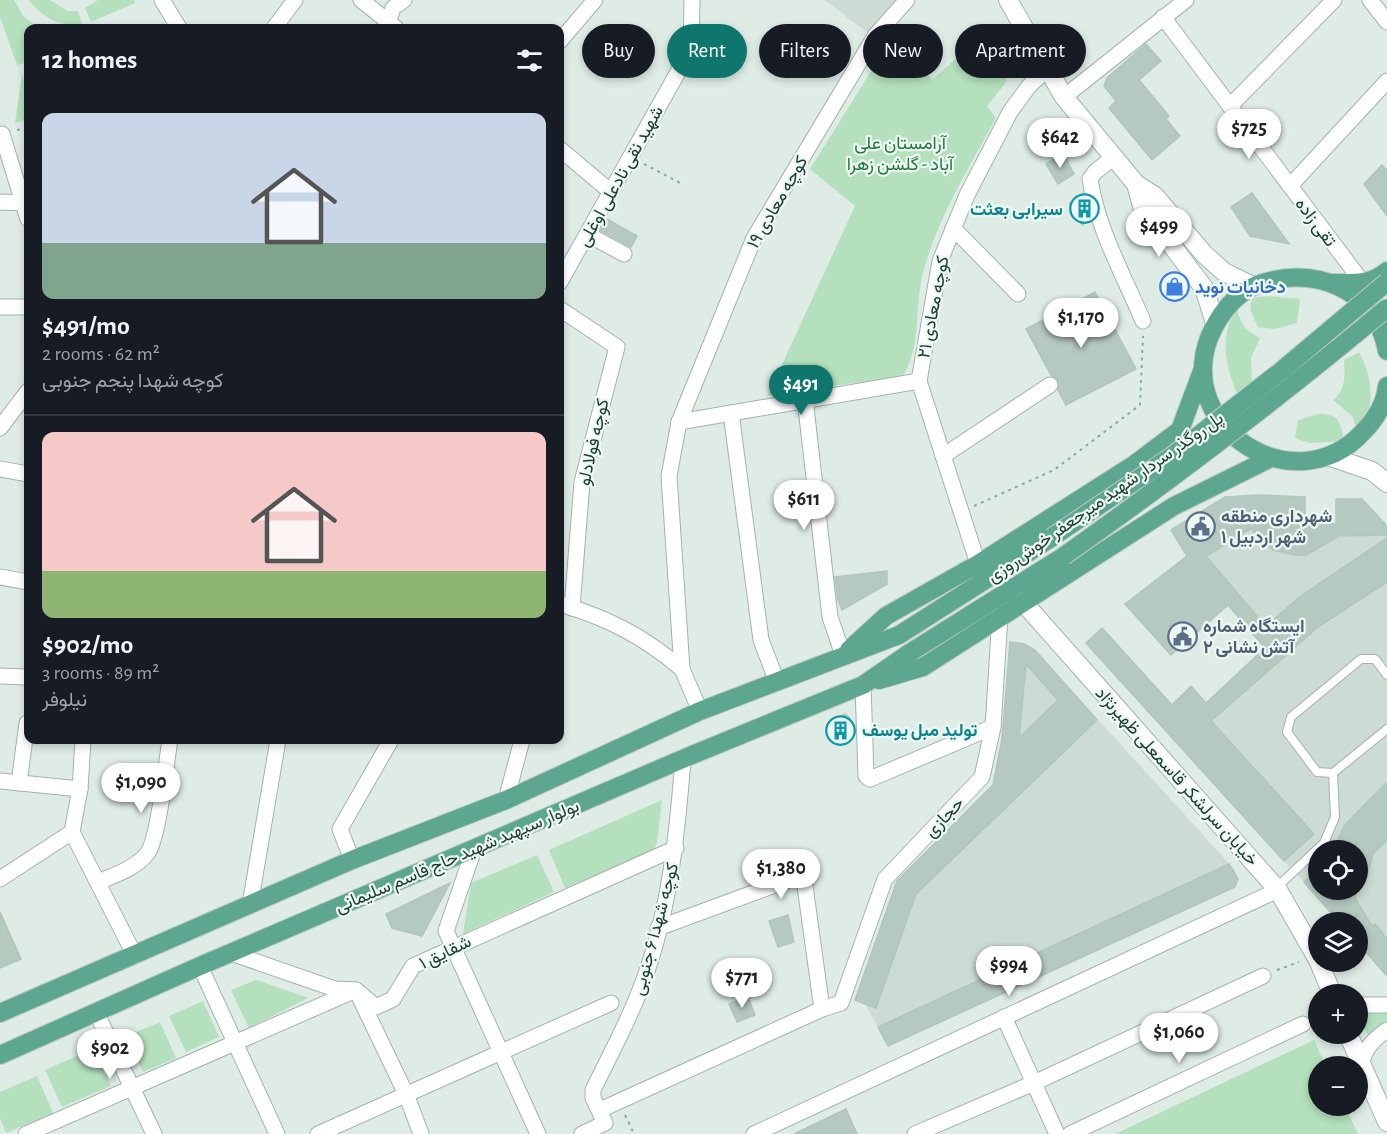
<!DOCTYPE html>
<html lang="en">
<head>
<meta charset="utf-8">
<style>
	:root { --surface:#171b24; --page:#20242c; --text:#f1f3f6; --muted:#9ea1a6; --line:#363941; --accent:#0f766e }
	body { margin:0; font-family:"Alegreya Sans",Vazirmatn,sans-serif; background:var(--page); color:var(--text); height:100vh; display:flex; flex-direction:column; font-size:22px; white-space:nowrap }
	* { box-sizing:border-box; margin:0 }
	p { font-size:20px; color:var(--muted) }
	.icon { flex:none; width:33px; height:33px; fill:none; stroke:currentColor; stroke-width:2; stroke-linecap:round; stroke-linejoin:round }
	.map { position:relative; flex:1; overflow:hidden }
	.drawer { position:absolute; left:24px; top:24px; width:540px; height:720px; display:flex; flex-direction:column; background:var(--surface); border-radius:12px; box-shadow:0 3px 9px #0003 }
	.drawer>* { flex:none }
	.banner { position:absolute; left:582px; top:24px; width:570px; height:54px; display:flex; gap:12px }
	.controls { position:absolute; left:1308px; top:840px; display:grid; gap:12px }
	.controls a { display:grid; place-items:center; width:60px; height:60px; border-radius:50%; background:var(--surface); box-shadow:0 3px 9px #0003; font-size:30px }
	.price { position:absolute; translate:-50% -51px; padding:0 14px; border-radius:21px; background:#fff; color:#222; font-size:20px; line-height:39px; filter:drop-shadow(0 2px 3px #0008) }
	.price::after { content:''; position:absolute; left:50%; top:36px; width:18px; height:14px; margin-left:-9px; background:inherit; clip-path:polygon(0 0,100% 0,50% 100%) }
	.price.active { background:var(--accent); color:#fff }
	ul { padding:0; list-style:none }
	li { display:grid; align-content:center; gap:12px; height:318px; padding:0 18px }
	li+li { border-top:2px solid var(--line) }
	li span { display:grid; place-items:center; height:186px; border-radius:12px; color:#555 }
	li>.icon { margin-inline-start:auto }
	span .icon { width:108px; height:108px; fill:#fffc; stroke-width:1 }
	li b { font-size:26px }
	h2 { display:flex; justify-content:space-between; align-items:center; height:72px; padding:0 18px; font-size:26px }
	.pill { padding:0 21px; border-radius:27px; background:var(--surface); box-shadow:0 3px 9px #0003; font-size:21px; line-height:54px }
	.pill.active { background:var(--accent); color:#fff }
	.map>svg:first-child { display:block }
</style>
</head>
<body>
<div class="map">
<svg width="1387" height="1134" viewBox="0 0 1387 1134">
	<rect width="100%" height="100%" fill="#deece5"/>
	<g fill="#ccdbd4">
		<path d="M825 0H896L869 34Z"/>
		<path d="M1234 496H1240L1260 528 1374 523 1375 513 1387 526V939L1375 924 1358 938V922H1345L1362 910 1348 890H1358V850H1318V890H1326L1318 897 1284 861 1300 846 1186 721 1265 648 1182 550 1228 521V497Z"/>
		<path d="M1010 642 1024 644 1035 650 1234 869 1238 879 1235 887 888 1046 865 1004 855 1000 897 880 993 785 1002 739Z"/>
	</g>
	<g fill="#b4e0bd">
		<path d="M0 0H14L23 16 39 28H28V62L17 65 0 17Z"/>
		<path d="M29 0H50L67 11H78L83 26C60 26 44 19 29 0Z"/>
		<path d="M98 0H134L135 3 91 22 85 8Z"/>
		<path d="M897 30 932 80 981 36 1007 81 987 106 996 118C969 168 938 217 923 273 914 307 922 345 903 376L768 395 855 206 810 169Z"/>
		<path d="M22 74 28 94V119L15 123Z"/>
		<path d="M1268 296 1300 299 1297 323 1275 329 1258 327 1250 310 1252 298Z"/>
		<path d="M1237 309C1241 324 1245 330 1260 338L1251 358 1252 381 1237 394C1226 366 1218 334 1237 309Z"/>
		<path d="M1359 352C1373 378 1377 408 1357 432L1353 417 1333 400C1346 390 1345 375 1344 360Z"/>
		<path d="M1318 414C1338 413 1342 422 1343 441L1309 443 1295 438 1298 420Z"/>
		<path d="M662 800 657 842 654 850 565 888 549 850Z"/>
		<path d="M537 855 554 892 463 934 471 883Z"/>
		<path d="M256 980 260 981 308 998 249 1028 231 990Z"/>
		<path d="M203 1001 219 1037 186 1052 169 1016Z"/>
		<path d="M1387 1010V1022L1368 1036 1358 1017V1011Z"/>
		<path d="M160 1022 176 1058 143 1072 127 1036Z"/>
		<path d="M1314 1040 1326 1066H1318V1106H1345L1358 1134H1115Z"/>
		<path d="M92 1049 111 1086 62 1107 45 1070Z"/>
		<path d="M37 1076 53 1113 6 1133 0 1118V1092Z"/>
	</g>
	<g fill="#b6c9c0" stroke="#b0c6bb" stroke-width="1.5" fill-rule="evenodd">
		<path d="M1146 44 1161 61 1139 80 1169 116 1166 119 1180 136 1152 160 1109 108 1116 101 1104 86 1107 78Z"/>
		<path d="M1063 153 1074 174 1058 184 1046 164Z"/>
		<path d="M1382 165 1387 171V216L1364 184Z"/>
		<path d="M1252 193 1289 244 1250 236 1231 207Z"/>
		<path d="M1083 196 1090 220 1082 225 1070 203Z"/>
		<path d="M607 219 637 236 631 247 600 230Z"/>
		<path d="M1095 292 1136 369 1066 405 1058 390V380L1051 375 1026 329Z"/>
		<path d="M1260 495 1305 497V524H1336V499H1362L1387 526V535L1339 536 1306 555H1294L1273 550 1261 539 1255 538 1252 528 1206 556 1266 627 1298 598 1387 538V582L1318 627 1211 721 1314 834 1284 861 1086 643 1102 628 1172 705 1191 686 1206 703 1265 648 1228 605 1171 655 1125 604 1187 556 1171 530 1225 497Z"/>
		<path d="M887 571V584L842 610 838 600 835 577Z"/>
		<path d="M1010 642 1024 644 1035 650 1097 720 916 894 876 1008 855 1000 897 881 993 785 1002 739ZM1026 664 1058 700 1019 738Z"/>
		<path d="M845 714 850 718V739L832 742V721Z"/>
		<path d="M1387 782V840L1373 854 1368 873 1358 884V850H1333L1344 826Z"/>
		<path d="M1229 864 1238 879 1235 887 888 1046 878 1027Z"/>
		<path d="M1318 869V890H1358L1355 898 1372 926 1375 924 1387 939V976L1358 943V922H1339L1304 882Z"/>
		<path d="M450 883 422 936 392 928 386 914Z"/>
		<path d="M0 912 21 959 0 968Z"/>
		<path d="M788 915 794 942 778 947 769 921Z"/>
		<path d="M748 997 755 1015 737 1022 729 1004Z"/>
		<path d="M846 1109 857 1134H794Z"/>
	</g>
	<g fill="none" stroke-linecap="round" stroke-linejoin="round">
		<defs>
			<g id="service">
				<path d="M1387 675 1375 659H1361L1291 717 1287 732 1317 772 1333 773 1387 729"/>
				<path d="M1277 887 1324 843 1335 817 1333 773"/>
			</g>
			<g id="minor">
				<path d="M162 0 179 28"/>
				<path d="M361 0 396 28"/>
				<path d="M1370 0 1387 22"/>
				<path d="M1163 17 1363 283"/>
				<path d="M388 23 393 8 404 0"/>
				<path d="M274 28 295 0"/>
				<path d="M560 41 595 0"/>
				<path d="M1064 97 1186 0"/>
				<path d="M1230 106 1334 0"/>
				<path d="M2 134 28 219"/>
				<path d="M560 149 611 192"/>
				<path d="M1114 157 1095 172 1090 179C1097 228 1124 276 1143 321"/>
				<path d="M1290 186 1387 81"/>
				<path d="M0 202 24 203"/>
				<path d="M953 228 1018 294"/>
				<path d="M587 234 624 254"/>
				<path d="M560 282 691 49 692 0"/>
				<path d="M0 307H28"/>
				<path d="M560 309 617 347 582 482 572 608"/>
				<path d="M805 399 830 617 843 655"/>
				<path d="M731 413 761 640 777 682"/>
				<path d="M679 422 919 381"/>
				<path d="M0 428 28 391"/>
				<path d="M943 456 1050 385"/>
				<path d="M0 469 28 474"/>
				<path d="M978 564 919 381 940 261 967 195 1010 112 1029 86 1047 69"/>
				<path d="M0 577 28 582"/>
				<path d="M560 604C608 618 643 636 682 669"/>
				<path d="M0 676 28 677"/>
				<path d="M863 685 866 776 870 779 993 727"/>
				<path d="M700 711 682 669 669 476 679 422 754 238 875 36 907 0"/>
				<path d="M83 740 80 789 72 832 135 956"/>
				<path d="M0 781 80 789"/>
				<path d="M19 783 27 723"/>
				<path d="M506 800 522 740"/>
				<path d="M474 849 446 931 538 1134"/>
				<path d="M352 860 340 829 391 740"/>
				<path d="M0 879 72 832"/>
				<path d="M98 882C115 875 134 869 147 854 159 839 166 762 170 740"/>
				<path d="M250 905 278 740"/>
				<path d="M658 928 799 876 804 879 822 1009"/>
				<path d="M231 953 335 989 356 990 406 1094 421 1134"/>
				<path d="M200 966 277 1134"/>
				<path d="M1358 1005H1387"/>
				<path d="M96 1012 154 1134"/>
				<path d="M1004 1017 1057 1134"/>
				<path d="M1361 1065C1365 1048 1373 1040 1387 1030"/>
				<path d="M600 1110 822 1009 841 1003 885 879 982 777 993 727 1000 616"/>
				<path d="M26 1134 356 990 376 1007 393 999 413 966 676 848"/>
				<path d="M318 1134 611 1003"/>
				<path d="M582 1134 605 1123 593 1098V1090C609 1057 627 1024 640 990 669 917 677 837 683 759"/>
				<path d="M754 1134 1278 890"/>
				<path d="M915 1134 1034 1083 1263 976"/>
				<path d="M1070 1134 1303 1024"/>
			</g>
			<g id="tertiary">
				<path d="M1023 602 1278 890 1318 960"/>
				<path d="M1319 962 1332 994"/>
				<path d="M1348 1034 1387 1122"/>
			</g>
			<g id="secondary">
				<path d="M1008 0 1064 97 1136 184 1155 196 1204 254 1224 272 1253 286"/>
				<path d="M1136 184 1142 206 1204 288 1215 323"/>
				<path d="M1328 456 1372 471 1387 483"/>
			</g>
			<g id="primary">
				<path d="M1332 283C1352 283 1371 285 1387 271"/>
				<path d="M1387 351C1376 288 1312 264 1257 285 1234 294 1218 316 1209 338 1175 429 1295 504 1362 433 1375 420 1385 404 1387 386"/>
				<path d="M849 650 886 616 978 564 1135 464 1180 430 1202 371"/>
				<path d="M879 680 923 667 1174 506 1271 458"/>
				<path d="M0 1013 352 860 506 800 700 711 899 635 1051 538"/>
				<path d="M0 1055 200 966 692 755 863 685 911 652 1064 556"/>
			</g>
		</defs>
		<use href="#service" stroke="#a0b4ac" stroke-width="10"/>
		<use href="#minor" stroke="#a0b4ac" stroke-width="17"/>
		<use href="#tertiary" stroke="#a0b4ac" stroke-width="20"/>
		<use href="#secondary" stroke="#9bb8ad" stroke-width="20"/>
		<use href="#primary" stroke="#c0c9c6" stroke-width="20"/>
		<g stroke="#7ab39e" stroke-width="2" stroke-dasharray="3 4.5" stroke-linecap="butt">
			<path d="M17 130 28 128"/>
			<path d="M644 164 682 184"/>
			<path d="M974 506 1054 470 1140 405 1143 336"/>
			<path d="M1277 970 1299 962"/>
			<path d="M625 1115 634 1134"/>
		</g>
		<use href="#service" stroke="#fff" stroke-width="8"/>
		<use href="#minor" stroke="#fff" stroke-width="15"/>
		<use href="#tertiary" stroke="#fff" stroke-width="18"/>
		<use href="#secondary" stroke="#fff" stroke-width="18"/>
		<use href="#primary" stroke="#5da690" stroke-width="18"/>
		<defs>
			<g id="primary-bridge">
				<path d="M1051 538 1172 456 1281 371 1387 282"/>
				<path d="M1064 556C1175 477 1283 395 1387 308"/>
			</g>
		</defs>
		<use href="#primary-bridge" stroke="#c0c9c6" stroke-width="20" stroke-linecap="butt"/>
		<use href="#primary-bridge" stroke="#5da690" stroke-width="18"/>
	</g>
	<defs>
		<symbol id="building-ring" viewBox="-11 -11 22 22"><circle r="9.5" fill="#eef8f3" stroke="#0f9aa8" stroke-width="1.5"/><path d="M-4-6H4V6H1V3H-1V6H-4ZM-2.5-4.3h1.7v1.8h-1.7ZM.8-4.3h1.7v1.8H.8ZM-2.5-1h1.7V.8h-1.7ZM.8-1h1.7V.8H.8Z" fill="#0f9aa8"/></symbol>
		<symbol id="shop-ring" viewBox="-11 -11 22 22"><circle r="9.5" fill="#eef8f3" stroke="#3f7fe0" stroke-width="1.5"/><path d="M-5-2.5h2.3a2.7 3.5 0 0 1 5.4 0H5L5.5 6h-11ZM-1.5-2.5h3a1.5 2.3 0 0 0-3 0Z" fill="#3f7fe0"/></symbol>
		<symbol id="civic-ring" viewBox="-11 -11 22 22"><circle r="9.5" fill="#eef8f3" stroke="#5c6f8a" stroke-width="1.5"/><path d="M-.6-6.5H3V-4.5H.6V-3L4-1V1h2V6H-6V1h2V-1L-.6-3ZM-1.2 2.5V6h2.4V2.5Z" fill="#5c6f8a"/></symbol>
	</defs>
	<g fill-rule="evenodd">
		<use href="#building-ring" x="1068" y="192" width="33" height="33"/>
		<use href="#shop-ring" x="1158" y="270" width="33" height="33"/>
		<use href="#civic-ring" x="1184" y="510" width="33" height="33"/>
		<use href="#civic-ring" x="1166" y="620" width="33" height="33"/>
		<use href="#building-ring" x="824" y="714" width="33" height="33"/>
	</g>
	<g text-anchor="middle" stroke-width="4.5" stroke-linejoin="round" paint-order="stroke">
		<g font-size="18" fill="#237840" stroke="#eef8f3">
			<text x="900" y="149">آرامستان علی<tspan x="900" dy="21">آباد - گلشن زهرا</tspan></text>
		</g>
		<g font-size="18" fill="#1d3d33" stroke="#eef8f3">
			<text transform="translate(620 176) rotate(-61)" y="6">شهید نقی نادعلی اوغلی</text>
			<text transform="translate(777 202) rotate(-60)" y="6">کوچه معادی ۱۹</text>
			<text transform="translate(1316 222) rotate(53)" y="6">تقی زاده</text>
			<text transform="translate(933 307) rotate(-79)" y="6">کوچه معادی ۲۱</text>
			<text transform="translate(593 442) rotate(-77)" y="6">کوچه فولادلو</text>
			<text transform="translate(1105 497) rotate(-35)" y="6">پل روگذر سردار شهید میرجعفر خوش‌روزی</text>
			<text transform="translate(1177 776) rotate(48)" y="6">خیابان سرلشکر قاسمعلی ظهیرنژاد</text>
			<text transform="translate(944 817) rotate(-46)" y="6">حجازی</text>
			<text transform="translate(457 856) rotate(-23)" y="6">بولوار سپهبد شهید حاج قاسم سلیمانی</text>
			<text transform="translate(655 929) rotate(-75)" y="6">کوچه شهدا ۶ جنوبی</text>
			<text transform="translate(445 952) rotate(-26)" y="6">شقایق ۱</text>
		</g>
		<g font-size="18" font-weight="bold" fill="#0d838f" stroke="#eef8f3" text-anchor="end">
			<text x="1063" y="215">سیرابی بعثت</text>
			<text x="862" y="736" text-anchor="start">تولید مبل یوسف</text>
		</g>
		<g font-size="18" font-weight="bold" fill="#366cbe" stroke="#eef8f3" text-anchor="start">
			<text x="1195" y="293">دخانیات نوید</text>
		</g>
		<g font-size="18" font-weight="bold" fill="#4e5e75" stroke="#eef8f3" text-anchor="start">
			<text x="1221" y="522">شهرداری منطقه<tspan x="1221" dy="21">۱ شهر اردبیل</tspan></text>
			<text x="1203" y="632">ایستگاه شماره<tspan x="1203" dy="21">۲ آتش نشانی</tspan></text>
		</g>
	</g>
</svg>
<div class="controls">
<a><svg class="icon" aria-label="locate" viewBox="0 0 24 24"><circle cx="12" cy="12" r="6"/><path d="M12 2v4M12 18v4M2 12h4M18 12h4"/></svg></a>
<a><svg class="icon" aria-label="layers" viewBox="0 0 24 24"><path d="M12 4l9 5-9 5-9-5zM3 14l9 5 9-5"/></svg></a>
<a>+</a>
<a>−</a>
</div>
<b class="price" style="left:1249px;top:160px">$725</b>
<b class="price" style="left:1060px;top:169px">$642</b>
<b class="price" style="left:1159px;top:258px">$499</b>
<b class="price" style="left:1081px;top:349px">$1,170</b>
<b class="price active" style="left:801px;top:416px">$491</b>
<b class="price" style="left:804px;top:531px">$611</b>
<b class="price" style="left:141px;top:814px">$1,090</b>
<b class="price" style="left:781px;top:900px">$1,380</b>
<b class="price" style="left:1009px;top:997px">$994</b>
<b class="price" style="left:742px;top:1009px">$771</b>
<b class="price" style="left:1179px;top:1064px">$1,060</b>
<b class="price" style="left:110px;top:1080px">$902</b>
<div class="banner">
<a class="pill">Buy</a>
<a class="pill active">Rent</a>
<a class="pill">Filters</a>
<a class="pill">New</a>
<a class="pill">Apartment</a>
</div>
<section class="drawer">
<h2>12 homes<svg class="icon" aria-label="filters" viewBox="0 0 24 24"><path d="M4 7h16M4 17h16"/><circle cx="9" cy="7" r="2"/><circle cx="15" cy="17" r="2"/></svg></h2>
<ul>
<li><span style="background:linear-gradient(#c9d6e8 70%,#7fa58c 0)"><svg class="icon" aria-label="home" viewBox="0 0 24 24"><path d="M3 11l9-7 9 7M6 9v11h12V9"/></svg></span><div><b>$491/mo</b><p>2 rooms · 62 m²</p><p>کوچه شهدا پنجم جنوبی</p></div></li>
<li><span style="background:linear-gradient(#f6c9c9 75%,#8fb573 0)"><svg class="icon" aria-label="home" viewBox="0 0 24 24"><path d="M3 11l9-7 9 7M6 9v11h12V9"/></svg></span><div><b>$902/mo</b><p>3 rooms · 89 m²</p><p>نیلوفر</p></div></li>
</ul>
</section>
</div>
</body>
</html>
